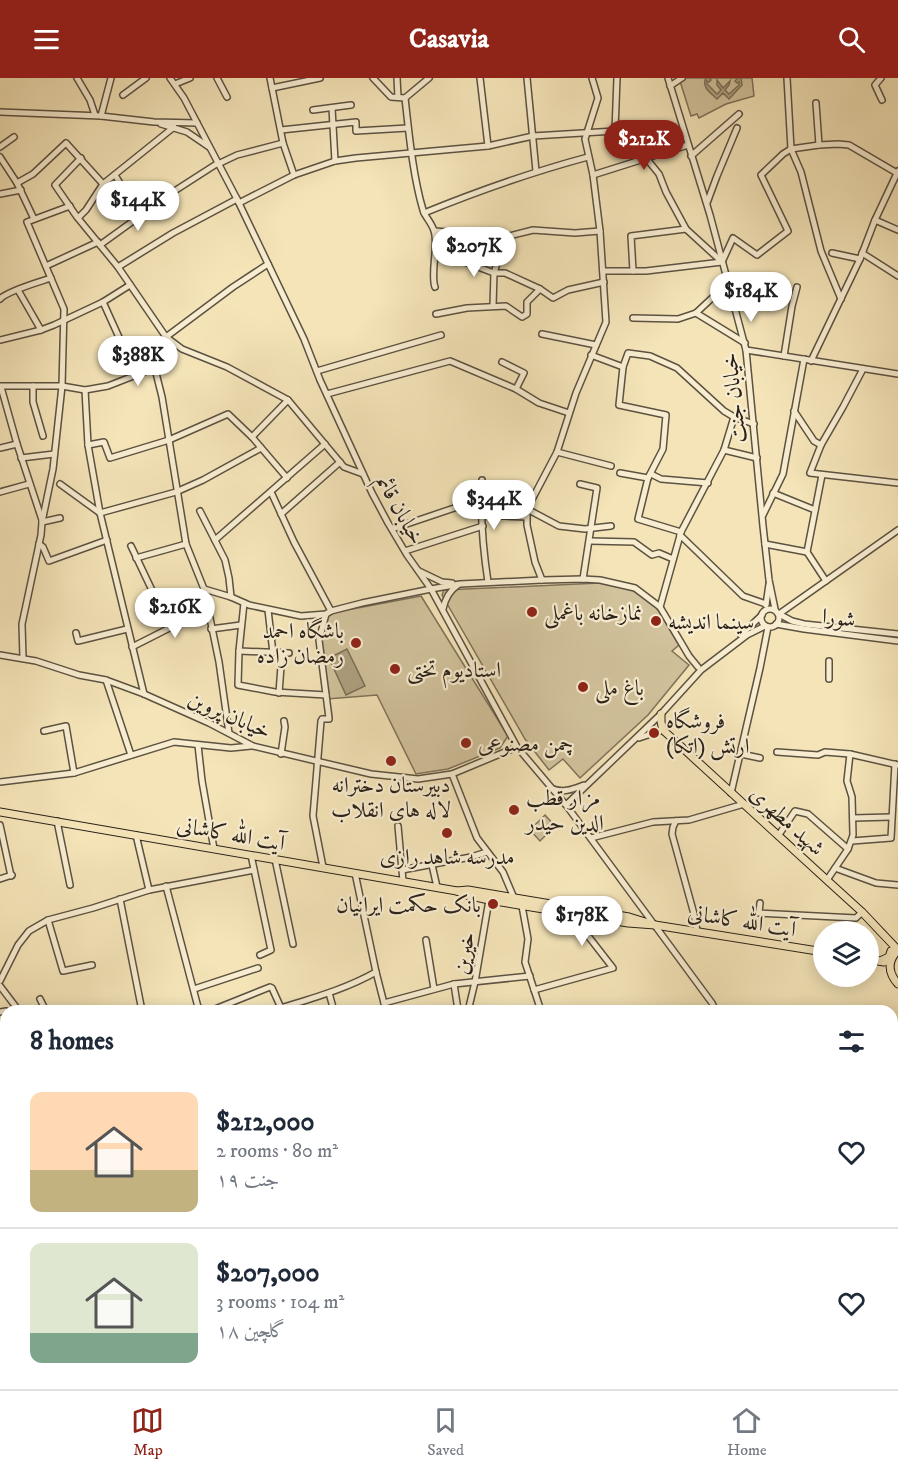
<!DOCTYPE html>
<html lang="en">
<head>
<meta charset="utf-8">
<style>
	:root { --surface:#fff; --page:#f2f2f3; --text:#1f2937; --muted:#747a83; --line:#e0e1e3; --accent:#8f2418 }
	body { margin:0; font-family:"IM FELL DW Pica",Amiri,serif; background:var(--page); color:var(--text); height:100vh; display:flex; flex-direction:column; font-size:22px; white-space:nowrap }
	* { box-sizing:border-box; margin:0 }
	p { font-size:20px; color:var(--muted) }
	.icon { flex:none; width:33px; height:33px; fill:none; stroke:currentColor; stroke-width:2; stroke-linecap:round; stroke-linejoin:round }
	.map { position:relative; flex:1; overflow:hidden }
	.drawer { position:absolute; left:0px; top:927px; width:898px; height:384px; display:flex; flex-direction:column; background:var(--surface); border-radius:18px 18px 0 0; box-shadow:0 3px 15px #0003 }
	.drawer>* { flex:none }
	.controls { position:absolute; left:813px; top:843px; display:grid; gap:12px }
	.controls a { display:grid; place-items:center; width:66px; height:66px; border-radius:50%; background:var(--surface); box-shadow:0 3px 15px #0003; font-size:30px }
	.price { position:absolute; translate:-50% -51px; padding:0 14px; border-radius:21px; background:#fff; color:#222; font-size:20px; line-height:39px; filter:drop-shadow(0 2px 3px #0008) }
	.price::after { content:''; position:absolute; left:50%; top:36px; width:18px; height:14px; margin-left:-9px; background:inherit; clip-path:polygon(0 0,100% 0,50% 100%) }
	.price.current { background:var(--accent); color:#fff }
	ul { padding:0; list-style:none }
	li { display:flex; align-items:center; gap:18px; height:150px; padding:0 30px }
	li+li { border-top:2px solid var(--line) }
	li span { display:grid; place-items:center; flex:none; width:168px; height:120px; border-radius:12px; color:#555 }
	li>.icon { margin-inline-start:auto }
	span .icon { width:72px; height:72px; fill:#fffc; stroke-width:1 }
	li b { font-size:26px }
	h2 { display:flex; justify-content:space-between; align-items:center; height:72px; padding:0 30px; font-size:26px }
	header { display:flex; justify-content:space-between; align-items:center; height:78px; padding:0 30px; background:var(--accent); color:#fff; font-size:27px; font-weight:700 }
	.tab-bar { display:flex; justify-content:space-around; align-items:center; height:84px; border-top:2px solid var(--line); background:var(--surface); font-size:16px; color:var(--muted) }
	.tab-bar a { display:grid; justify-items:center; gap:3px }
	.tab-bar .current { color:var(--accent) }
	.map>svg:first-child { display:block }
</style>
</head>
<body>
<header><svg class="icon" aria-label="menu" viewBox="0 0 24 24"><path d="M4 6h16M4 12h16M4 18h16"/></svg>Casavia<svg class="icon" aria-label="search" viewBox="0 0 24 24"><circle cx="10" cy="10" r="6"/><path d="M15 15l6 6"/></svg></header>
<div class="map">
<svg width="898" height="1311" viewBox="0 0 898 1311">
	<rect width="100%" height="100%" fill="#f4e4b8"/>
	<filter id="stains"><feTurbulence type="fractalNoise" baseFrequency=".00333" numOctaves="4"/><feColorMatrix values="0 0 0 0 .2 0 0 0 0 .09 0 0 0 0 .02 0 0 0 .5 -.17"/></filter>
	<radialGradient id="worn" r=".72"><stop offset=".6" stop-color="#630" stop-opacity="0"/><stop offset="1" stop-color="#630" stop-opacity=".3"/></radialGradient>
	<g fill="#d2c39d" stroke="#7e725b" stroke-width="1.5">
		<path d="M679 0H752L754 18 726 26 699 40 697 36 691 38Z"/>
		<path d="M600 505 631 511 657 530 679 567 672 573 689 587 648 637 580 700 563 681 549 692 525 661 442 517 444 512Z"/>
		<path d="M421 518 508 658 500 670 448 691 416 696 377 617 327 621 320 565 326 536Z"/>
		<path d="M545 737 555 748 540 763 530 752Z"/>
	</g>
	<g fill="#afa282" stroke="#7a6f58" stroke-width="1.5">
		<path d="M706 0H709L711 2 709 4 707 3V6L717 16 721 12 717 7V2L723 10 730 3 729 7 725 12 729 16 739 7V4L737 5 735 3 738 0H741L742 7 729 21 723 15 717 21C711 15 701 9 706 0Z"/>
		<path d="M347 571 365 608 346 617 329 580Z"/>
	</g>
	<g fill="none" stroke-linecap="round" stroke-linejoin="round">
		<g stroke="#afa282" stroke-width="6">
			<path d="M0 1124 6 1131"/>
			<path d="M211 1305 222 1311"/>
		</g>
		<defs>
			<g id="minor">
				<path d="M77 0 90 22 95 37"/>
				<path d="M170 0 184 20 237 121 304 261 320 302 372 415 388 445 407 477 431 511 517 669 566 727 712 925 716 933"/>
				<path d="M217 0 227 19"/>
				<path d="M270 0 283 65 294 97"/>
				<path d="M373 0 391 19 405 20"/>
				<path d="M397 0 398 19"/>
				<path d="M480 0 488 68"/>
				<path d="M527 0 536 93"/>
				<path d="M668 0 710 137 746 272 763 448 769 502 775 531"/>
				<path d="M787 0 791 71 801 94 821 173 841 221"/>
				<path d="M881 0 875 7 882 22"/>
				<path d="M175 6 190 0"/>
				<path d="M670 8 682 0"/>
				<path d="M272 10 320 0"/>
				<path d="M123 17 146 0"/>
				<path d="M405 20C409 56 413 98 423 132 425 139 432 145 434 153 439 167 430 196 435 209"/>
				<path d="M405 20 429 0"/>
				<path d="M816 25 819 67"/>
				<path d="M332 30 335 83"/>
				<path d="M313 32 351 27"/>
				<path d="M0 34 101 38 154 44 197 45"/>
				<path d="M101 38 111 0"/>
				<path d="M161 46 187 54 209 69"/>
				<path d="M281 52 356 44V53L408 50"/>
				<path d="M0 69 14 59"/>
				<path d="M691 78 739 36"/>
				<path d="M0 79 17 105 34 141"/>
				<path d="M81 80 55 107 77 139 118 189 166 259 182 271 227 289 288 322 344 389 363 396"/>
				<path d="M646 80 659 96 666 114 686 151 721 183"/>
				<path d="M218 86 237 77 283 65"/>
				<path d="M115 97 140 138 139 139"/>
				<path d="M593 97 688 67"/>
				<path d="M17 105 33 96 66 65 103 106"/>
				<path d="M0 116 21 112"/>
				<path d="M239 125 294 97 335 83 356 80 488 68 533 58 615 53 617 0"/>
				<path d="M707 125 717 98 737 50"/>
				<path d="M424 135C478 113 532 94 588 79"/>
				<path d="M78 140 86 132 103 106 174 49"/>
				<path d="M875 142 898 152"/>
				<path d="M435 153 505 159 533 152 575 155 600 153"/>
				<path d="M100 167 176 112 218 85"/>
				<path d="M832 175 860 181"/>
				<path d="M862 175 898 198"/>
				<path d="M462 183 494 195H505L540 211 553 220 568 212 604 204"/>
				<path d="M722 184 733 160 757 177 788 153 761 97 783 76 791 71 819 67 838 66 849 67 897 95"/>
				<path d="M46 188 98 164"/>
				<path d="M118 189 173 155 237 121"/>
				<path d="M603 193H646L722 184"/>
				<path d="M633 193 631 158 686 151"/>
				<path d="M18 212 41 252"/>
				<path d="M0 221C7 213 39 204 51 200"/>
				<path d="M103 224 136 297"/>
				<path d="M493 228 494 195 505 159"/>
				<path d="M696 235 745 265"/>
				<path d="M436 236 467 230 506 228 522 239 527 236V224L540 211"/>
				<path d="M633 240 678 241 696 235 727 206"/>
				<path d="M542 256 596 267"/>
				<path d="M0 262 41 252 54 247 103 224 130 207"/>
				<path d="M746 272 898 296"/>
				<path d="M591 277 623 289 628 275 650 278 677 290 724 333 734 339 754 346"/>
				<path d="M784 278 792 228 797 209"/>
				<path d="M811 283 860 181 875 142 898 93"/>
				<path d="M502 284 524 295 516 311"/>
				<path d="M623 289 619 327 666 337 663 371 648 400 638 441 681 454"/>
				<path d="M863 291 843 329 821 367 810 395 898 405"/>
				<path d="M317 293 441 257"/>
				<path d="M0 308H62L85 312 108 308 154 290"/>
				<path d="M33 308V324L43 358"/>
				<path d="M1 309 17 366 42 442"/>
				<path d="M85 312 88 367 100 435 144 616"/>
				<path d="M327 316 450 283 516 311 539 325 569 335"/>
				<path d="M794 333 814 363 821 367"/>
				<path d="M252 359 288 322"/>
				<path d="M88 367 104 364 110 380 169 362 228 336 252 359 287 400"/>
				<path d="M0 370 17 366"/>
				<path d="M724 372 757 380"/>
				<path d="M557 374 611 388"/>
				<path d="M21 380 54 376"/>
				<path d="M620 395 648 400"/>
				<path d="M651 396 661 401 708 405"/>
				<path d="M822 397 807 474 826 503"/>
				<path d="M482 402C480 436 483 471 488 504"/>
				<path d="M60 406 100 435"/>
				<path d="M580 406 597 410 583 501"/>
				<path d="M0 414 29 406"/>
				<path d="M271 414 294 464 331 533"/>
				<path d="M773 415 815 432"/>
				<path d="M527 431 559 448 585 451 611 448"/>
				<path d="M200 433 225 482 229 500 231 519"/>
				<path d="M100 435 176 414 203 402 261 370"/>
				<path d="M281 436 340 384"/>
				<path d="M482 437 527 439"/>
				<path d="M763 437 783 396 804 281"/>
				<path d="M42 444 60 440"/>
				<path d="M392 451 481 421"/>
				<path d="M898 452 779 536 792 543 804 546 898 556"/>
				<path d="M680 457 743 518 766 526"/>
				<path d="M215 462 325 366"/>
				<path d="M590 463 634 464 652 477 659 475 673 481"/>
				<path d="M39 466 43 469 49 483 107 462"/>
				<path d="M765 466 807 474"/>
				<path d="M131 468 159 527 177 547"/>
				<path d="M405 473 483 448"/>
				<path d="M136 480 186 466"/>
				<path d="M419 493 442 504 452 505"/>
				<path d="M542 502 535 484 527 447V431L557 374 576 315 606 244 600 153 593 97 585 61 598 20 592 0"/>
				<path d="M204 511 231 519 249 527 301 538 326 536 331 533 362 525 431 511 460 506 542 502 583 501 600 502 635 510 660 529 689 578 698 589"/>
				<path d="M244 525 239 573 238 607 275 614 326 617"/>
				<path d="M766 527 769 506"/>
				<path d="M660 529 681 454 724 372 734 339"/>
				<circle cx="770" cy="540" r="9"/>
				<path d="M443 531C445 521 449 513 458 507"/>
				<path d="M268 532 273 575"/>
				<path d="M776 546 804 551 898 563"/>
				<path d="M211 551 241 547"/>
				<path d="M76 555 78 563 127 551"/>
				<path d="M741 557 762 537"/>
				<path d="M132 569 207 531"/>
				<path d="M239 573 289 575"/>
				<path d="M0 577 36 583 79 597 106 602 144 616 209 645 253 668 371 696 418 701 452 696 517 669"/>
				<path d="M23 580 22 546 41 457 42 444 53 391 62 308 64 231 27 144 70 128"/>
				<path d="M829 601V583"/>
				<path d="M106 602 131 677"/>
				<path d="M279 615 282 575"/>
				<path d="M44 653 66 648 74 695"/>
				<path d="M229 655 219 584 204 511 186 466 162 319 153 283 166 259 233 209 268 186"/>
				<path d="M639 660 663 652"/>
				<path d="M198 667 202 703 214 771"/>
				<path d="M777 674 818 677 825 674 850 676 898 687"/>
				<path d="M281 676 285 649 284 643"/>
				<path d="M741 676 760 680"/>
				<path d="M452 696 477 760 503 794 514 820"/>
				<path d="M0 704 74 695 174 664 231 670 251 668"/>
				<path d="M553 711C565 715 573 711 584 707"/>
				<path d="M731 715 760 590 768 549"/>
				<path d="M566 727 661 636 701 592 747 557 765 548"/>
				<path d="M853 740 891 739"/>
				<path d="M57 743 70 807"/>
				<path d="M676 743 673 749 672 756 694 836 697 853"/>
				<path d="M0 747 11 798"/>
				<path d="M398 748 403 803"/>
				<path d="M136 757 149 812"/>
				<path d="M778 758 795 733 808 736 848 771"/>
				<path d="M591 760 653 744 689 742 744 726"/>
				<path d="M852 763 891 760 895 686"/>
				<path d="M251 777 271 872 260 877"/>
				<path d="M275 781 293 866"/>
				<path d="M432 787 437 809"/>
				<path d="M323 789 313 738 321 643 322 641H329V640L319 562 326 536"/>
				<path d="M835 790 876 805 898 807"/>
				<path d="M402 792 471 779 487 774"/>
				<path d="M355 795 376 894 386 933"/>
				<path d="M0 801 12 797"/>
				<path d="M827 802 848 771 853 757 852 719 847 703 850 676"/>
				<path d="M166 808 199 933"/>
				<path d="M120 821 142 933"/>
				<path d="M760 825 759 835 856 840 862 834"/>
				<path d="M522 828 528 861 525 884 541 933"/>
				<path d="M48 842 63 893 92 887"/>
				<path d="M426 862 434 911"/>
				<path d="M0 903 18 867 29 853 48 842 93 830 149 812 254 792"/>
				<path d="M454 906 458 932"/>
				<path d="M0 908 19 933"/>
				<path d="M194 911 258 890"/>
				<path d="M534 912 613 890 578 845 574 835"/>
				<path d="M329 915 334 933"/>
				<path d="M40 921 46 933"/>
				<path d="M384 925 454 906 530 898"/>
				<path d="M210 933 270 909 272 910 281 930C313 920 346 911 376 894"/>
				<path d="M468 933 475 904 489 822"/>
				<path d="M0 934 6 933"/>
				<path d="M0 955 6 954"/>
				<path d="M0 983 6 982"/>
				<path d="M0 1025 6 1023"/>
				<path d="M892 1041H898"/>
				<path d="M0 1057 6 1055"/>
				<path d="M892 1070H898"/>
				<path d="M892 1209H898"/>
				<path d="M892 1287 898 1288"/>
				<path d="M536 1305 537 1311"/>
				<path d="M690 1305 691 1311"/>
				<path d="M736 1305 740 1311"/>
				<path d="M784 1305 787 1311"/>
				<path d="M727 1311 732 1305"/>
			</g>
			<g id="major">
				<path d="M661 636V644L663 652 829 804 862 834 898 872"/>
				<path d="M0 734 457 813 468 812 629 839 655 847"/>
				<path d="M457 813 467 817 489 822 628 845 655 847 824 874"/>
				<path d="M898 872C887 883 888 895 898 906"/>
				<path d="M868 881 884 884"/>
				<path d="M880 883 889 879 891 873"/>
				<path d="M892 1025 898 987"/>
				<path d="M0 1067 6 1073"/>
				<path d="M0 1086 6 1091"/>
				<path d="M324 1305 353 1311"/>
				<path d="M386 1305 481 1311"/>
				<path d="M848 1311 849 1305"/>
			</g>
		</defs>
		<use href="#minor" stroke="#5c5241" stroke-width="8"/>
		<use href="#major" stroke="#2a2219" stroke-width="9"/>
		<use href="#minor" stroke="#f8edd1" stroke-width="5"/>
		<use href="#major" stroke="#f4e4b8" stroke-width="7"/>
	</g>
	<g fill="#8f2418" stroke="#f8edd1" stroke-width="2">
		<circle cx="532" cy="534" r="6"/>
		<circle cx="656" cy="543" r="6"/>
		<circle cx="356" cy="565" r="6"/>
		<circle cx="395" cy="591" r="6"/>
		<circle cx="583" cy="609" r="6"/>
		<circle cx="654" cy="655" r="6"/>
		<circle cx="466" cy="665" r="6"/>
		<circle cx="391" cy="683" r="6"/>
		<circle cx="514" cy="732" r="6"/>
		<circle cx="447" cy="755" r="6"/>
		<circle cx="493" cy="826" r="6"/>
	</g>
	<g text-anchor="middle" stroke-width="4.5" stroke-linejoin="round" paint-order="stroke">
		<g font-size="22" fill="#2a2219" stroke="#f8edd1">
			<text transform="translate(733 320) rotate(-96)" y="8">خیابان جنت</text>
			<text transform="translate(401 431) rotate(61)" y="8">خیابان قائم</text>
			<text transform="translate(839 539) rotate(7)" y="8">شورا</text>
			<text transform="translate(230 636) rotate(24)" y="8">خیابان پروین</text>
			<text transform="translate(788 742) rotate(42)" y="8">شهید مطهری</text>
			<text transform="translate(231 755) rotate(10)" y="8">آیت الله کاشانی</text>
			<text transform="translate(742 842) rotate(9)" y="8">آیت الله کاشانی</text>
			<text transform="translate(463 875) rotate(-80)" y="8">خیرین</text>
		</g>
		<g font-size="22" fill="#2a2219" stroke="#f8edd1" text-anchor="start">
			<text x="544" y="542">نمازخانه باغملی</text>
			<text x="668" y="551">سینما اندیشه</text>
			<text x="344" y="560" text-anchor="end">باشگاه احمد<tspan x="344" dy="25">رمضان زاده</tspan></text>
			<text x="407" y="599">استادیوم تختی</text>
			<text x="595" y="617">باغ ملی</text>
			<text x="666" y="650">فروشگاه<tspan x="666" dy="25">ارتش (اتکا)</tspan></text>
			<text x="478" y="673">چمن مصنوعی</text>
			<text x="391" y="714" text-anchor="middle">دبیرستان دخترانه<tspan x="391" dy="25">لاله های انقلاب</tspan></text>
			<text x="526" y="727">مزار قطب<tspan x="526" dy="25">الدین حیدر</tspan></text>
			<text x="447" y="786" text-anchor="middle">مدرسه شاهد رازی</text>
			<text x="481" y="834" text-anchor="end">بانک حکمت ایرانیان</text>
		</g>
	</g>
	<rect width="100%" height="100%" filter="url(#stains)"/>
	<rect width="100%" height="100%" fill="url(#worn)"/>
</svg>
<div class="controls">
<a><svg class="icon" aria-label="layers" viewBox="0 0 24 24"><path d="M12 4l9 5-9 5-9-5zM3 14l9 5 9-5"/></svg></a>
</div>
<b class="price current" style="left:644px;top:93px">$212K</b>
<b class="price" style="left:138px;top:154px">$144K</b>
<b class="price" style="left:474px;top:200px">$207K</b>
<b class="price" style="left:751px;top:245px">$184K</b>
<b class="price" style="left:138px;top:309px">$388K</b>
<b class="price" style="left:494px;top:453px">$344K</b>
<b class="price" style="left:175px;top:561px">$216K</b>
<b class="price" style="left:582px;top:869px">$178K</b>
<section class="drawer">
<h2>8 homes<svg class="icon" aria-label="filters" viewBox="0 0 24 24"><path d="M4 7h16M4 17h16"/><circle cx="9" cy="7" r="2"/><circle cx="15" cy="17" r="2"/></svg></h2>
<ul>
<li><span style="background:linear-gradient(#ffd9b3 65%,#c2b280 0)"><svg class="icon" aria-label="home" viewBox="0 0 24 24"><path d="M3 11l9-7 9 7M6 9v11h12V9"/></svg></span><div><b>$212,000</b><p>2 rooms · 80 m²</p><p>جنت ۱۹</p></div><svg class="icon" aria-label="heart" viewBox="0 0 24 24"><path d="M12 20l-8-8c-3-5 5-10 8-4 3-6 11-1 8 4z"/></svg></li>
<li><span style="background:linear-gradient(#dfe7d0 75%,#7fa58c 0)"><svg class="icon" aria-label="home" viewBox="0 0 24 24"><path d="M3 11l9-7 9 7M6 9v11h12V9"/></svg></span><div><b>$207,000</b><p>3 rooms · 104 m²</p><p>گلچین ۱۸</p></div><svg class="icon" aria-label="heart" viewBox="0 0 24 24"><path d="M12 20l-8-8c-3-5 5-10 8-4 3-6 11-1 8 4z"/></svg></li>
</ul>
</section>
</div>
<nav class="tab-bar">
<a class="current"><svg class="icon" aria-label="map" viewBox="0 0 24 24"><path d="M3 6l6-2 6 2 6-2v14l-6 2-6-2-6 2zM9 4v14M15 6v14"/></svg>Map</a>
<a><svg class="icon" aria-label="saved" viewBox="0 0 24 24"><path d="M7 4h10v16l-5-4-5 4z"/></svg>Saved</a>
<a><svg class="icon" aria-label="home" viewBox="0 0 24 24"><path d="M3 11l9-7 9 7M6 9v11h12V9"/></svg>Home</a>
</nav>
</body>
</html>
